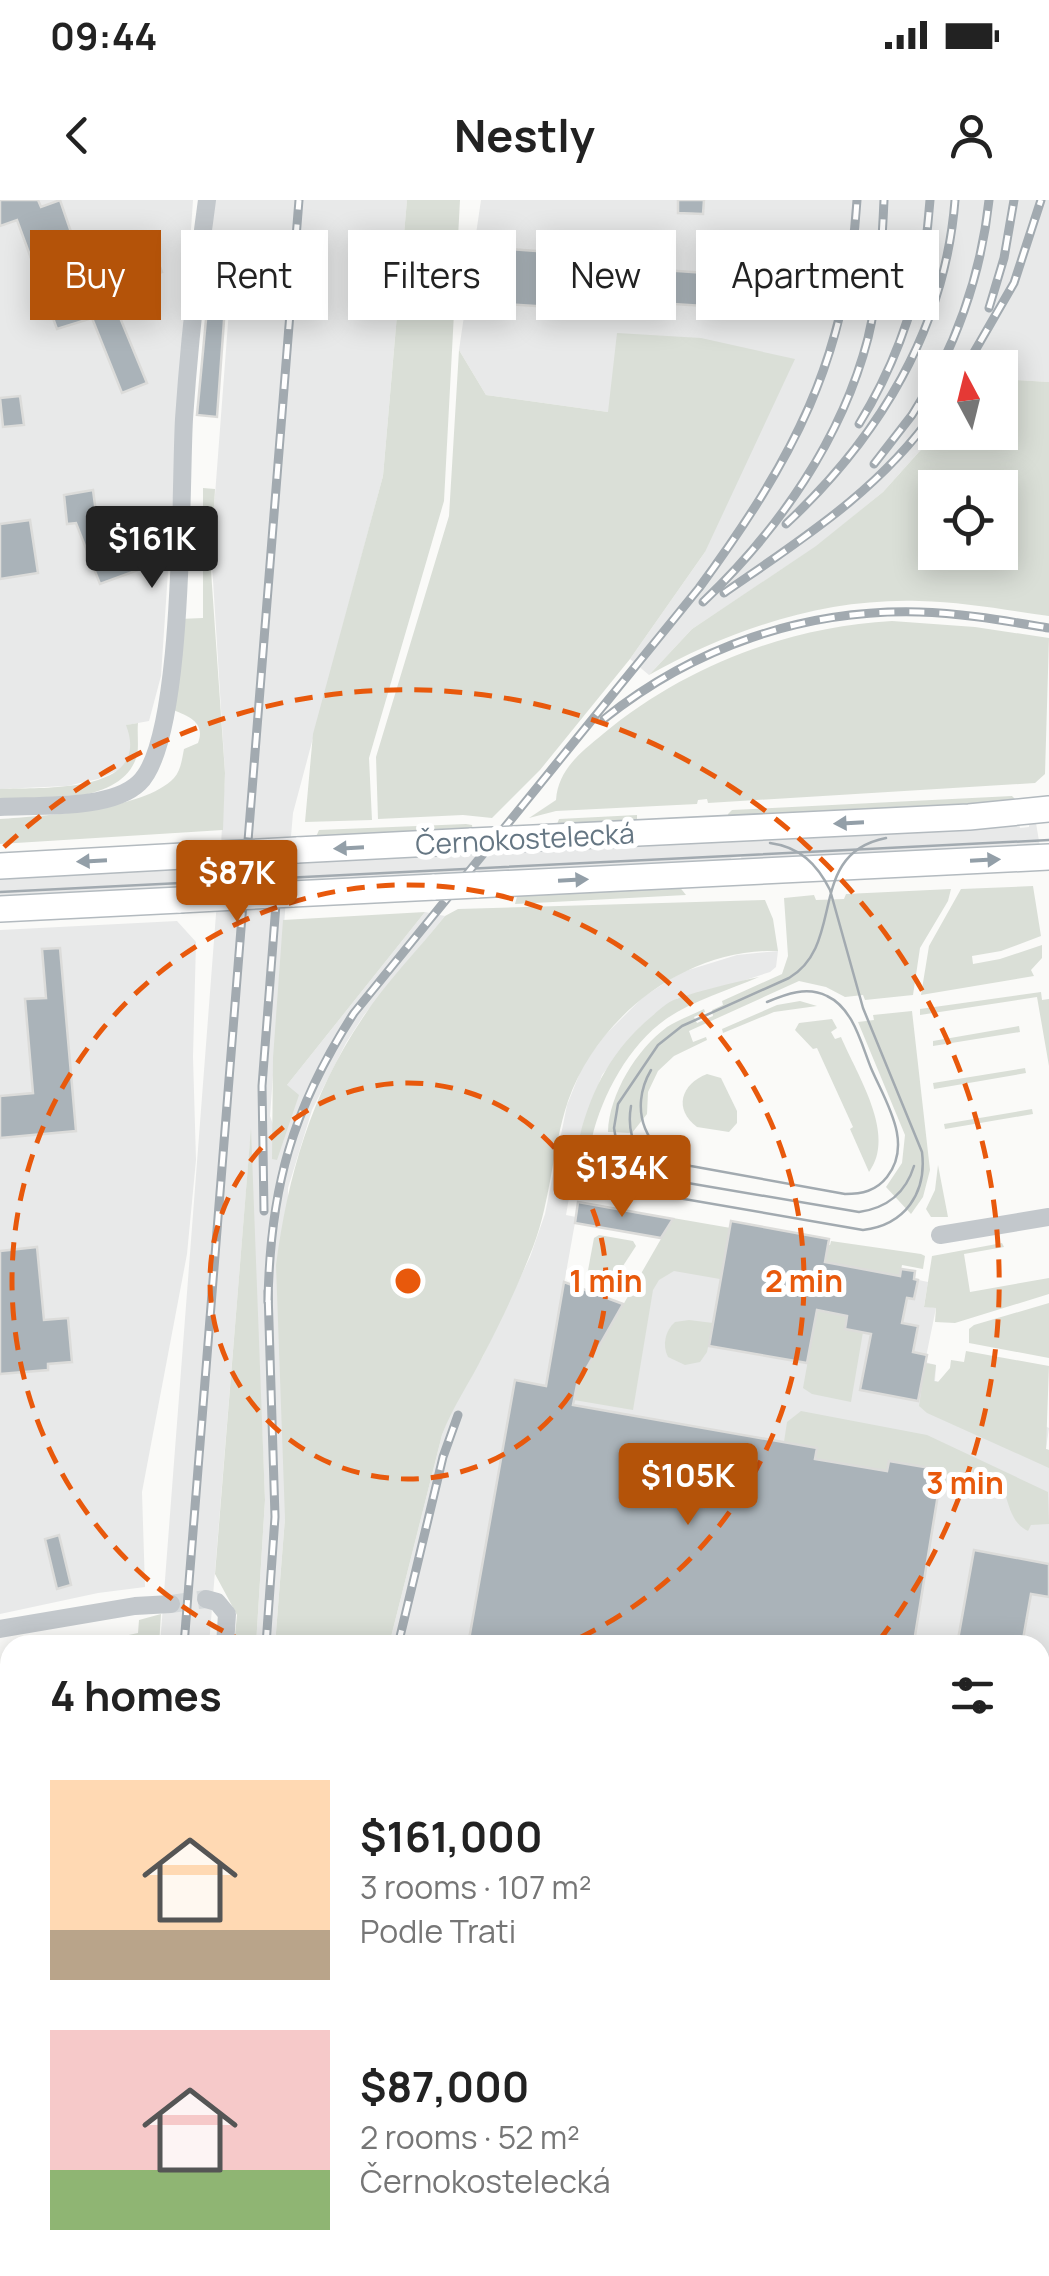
<!DOCTYPE html>
<html lang="en">
<head>
<meta charset="utf-8">
<style>
	:root { --surface:#fff; --page:#f6f6f6; --text:#222; --muted:#767676; --accent:#b45309 }
	body { margin:0; font-family:Manrope,sans-serif; background:var(--page); color:var(--text); height:100vh; display:flex; flex-direction:column; font-size:38px; white-space:nowrap }
	* { box-sizing:border-box; margin:0 }
	p { font-size:32px; color:var(--muted) }
	.icon { flex:none; width:55px; height:55px; fill:none; stroke:currentColor; stroke-width:2; stroke-linecap:round; stroke-linejoin:round }
	.map { position:relative; flex:1; overflow:hidden }
	.panel { position:absolute; left:0px; top:1435px; width:1050px; height:642px; display:flex; flex-direction:column; background:var(--surface); border-radius:30px 30px 0 0; box-shadow:0 5px 25px #0003 }
	.panel>* { flex:none }
	.banner { position:absolute; left:30px; top:30px; width:990px; height:90px; display:flex; gap:20px }
	.needle { width:65px; rotate:353deg }
	.buttons { position:absolute; left:918px; top:150px; display:grid; gap:20px }
	.buttons a { display:grid; place-items:center; width:100px; height:100px; border-radius:0px; background:var(--surface); box-shadow:0 5px 25px #0003; font-size:50px }
	.price { position:absolute; translate:-50% -85px; padding:0 22px; border-radius:10px; background:var(--accent); color:#fff; font-size:32px; line-height:65px; filter:drop-shadow(0 2px 5px #0008) }
	.price::after { content:''; position:absolute; left:50%; top:60px; width:30px; height:22px; margin-left:-15px; background:inherit; clip-path:polygon(0 0,100% 0,50% 100%) }
	.price.current { background:#222; color:#fff }
	ul { padding:0; list-style:none }
	li { display:flex; align-items:center; gap:30px; height:250px; padding:0 50px }
	li span { display:grid; place-items:center; flex:none; width:280px; height:200px; border-radius:0px; color:#555 }
	li>.icon { margin-inline-start:auto }
	span .icon { width:120px; height:120px; fill:#fffc; stroke-width:1 }
	li b { font-size:42px }
	h2 { display:flex; justify-content:space-between; align-items:center; height:120px; padding:0 50px; font-size:42px }
	.chip { padding:0 35px; border-radius:0px; background:var(--surface); box-shadow:0 5px 25px #0003; font-size:35px; line-height:90px }
	.chip.current { background:var(--accent); color:#fff }
	.status { display:flex; justify-content:space-between; align-items:center; height:70px; padding:0 50px; background:var(--surface); direction:ltr }
	.status svg { height:28px; fill:currentColor }
	header { display:flex; justify-content:space-between; align-items:center; height:130px; padding:0 50px; background:var(--surface); font-size:45px; font-weight:700 }
	.map>svg:first-child { display:block }
</style>
</head>
<body>
<div class="status"><b>09:44</b><svg viewBox="0 0 49 12"><path d="M0 12V9h3v3zM5 12V6h3v6zM10 12V3h3v9zM15 12V0h3v12zM26 1h20v11H26zM47 4h2v5h-2z"/></svg></div>
<header><svg class="icon" aria-label="back" viewBox="0 0 24 24"><path d="M15 5l-7 7 7 7"/></svg>Nestly<svg class="icon" aria-label="person" viewBox="0 0 24 24"><circle cx="12" cy="8" r="4"/><path d="M4 21q1-7 8-7t8 7"/></svg></header>
<div class="map">
<svg width="1049" height="2076" viewBox="0 0 1049 2076">
	<rect width="100%" height="100%" fill="#fafaf8"/>
	<g fill="#e8e9e9">
		<path d="M0 0H193L161 476 149 521 127 525 132 540 131 555 124 568 98 579 67 586 0 589Z"/>
		<path d="M214 0H407L383 276 293 613 289 660 632 640 633 647 1019 623 1020 628 1029 627V623H1036L1040 647 1030 650 1029 644 923 650 922 655 742 660 741 657 731 658 732 665 287 685 270 916 281 947 289 923 287 885 425 712 445 716 364 815 346 843 312 910 288 988 285 1318 275 1445H256L265 1300 250 942 209 1445H160L218 688 0 698V676L220 663 225 573 211 348 233 57 208 55Z"/>
		<path d="M481 0H1049V182L1000 179V168H935L936 233 883 292 817 346 692 429 649 475 630 459 705 352 608 212 486 195 459 150Z"/>
		<path d="M177 721 196 742 193 857 196 960 187 1054 142 1292 145 1387 98 1393 0 1414V730Z"/>
		<path d="M778 751 776 767 770 772 687 799 678 798 664 807 640 827 602 875 580 935 566 1015 576 1017 546 1185 575 1191 680 1041 900 1075 901 1069 915 1071 914 1079 928 1082 924 1106 936 1108 925 1162 936 1165 935 1181 967 1187 1049 1228 1046 1249 1049 1250V1893L1040 1894V1445H411L412 1439 406 1438 405 1445H389L442 1235 453 1205 483 1156 530 1057 545 1014 567 905 583 865 605 835 643 797 682 772 737 755Z"/>
		<rect x="111" y="2068" width="49" height="8"/>
		<path d="M461 2068H733L722 2076H464Z"/>
	</g>
	<g fill="#dadfd7" fill-rule="evenodd">
		<path d="M407 0H460L444 301 369 558 372 620 305 622 313 534 383 276Z"/>
		<path d="M617 133 701 138 795 159 705 352 630 459 540 570 492 618 463 615 378 619 376 557 449 316 459 150 486 195 608 212Z"/>
		<path d="M1000 179 1049 182V416C1006 410 963 402 919 401 824 398 731 429 649 475L692 429 816 346 883 292 936 233 1000 232ZM935 288H1000V352H935Z"/>
		<path d="M203 288 215 289 211 371 225 573 223 630 0 644V619C43 616 144 610 174 578 181 570 182 559 184 549L198 543C206 522 188 516 171 509L179 419 203 418Z"/>
		<path d="M892 421 975 427 1049 438 1045 574 1035 583 708 603 707 599 698 600 697 604 556 611 529 618 556 600C558 570 580 553 603 534 684 467 786 427 892 421Z"/>
		<path d="M138 523C137 533 139 546 137 555 124 605 39 599 0 601V589C42 587 153 595 126 525Z"/>
		<path d="M1012 596 1017 601 982 606 729 619 728 614 732 610Z"/>
		<path d="M637 615V624L556 627 559 619Z"/>
		<path d="M466 624 472 625 473 632 315 639 319 630Z"/>
		<path d="M678 685 686 695 515 704 518 693Z"/>
		<path d="M1033 686 1041 736 1001 751 972 756 973 764 1000 759 1042 745V758L1031 770 1034 776 921 795 929 746 961 689Z"/>
		<path d="M951 689 948 701 920 748 913 795 865 800 863 795 845 797 826 787 799 781 689 831 693 842 706 837 707 840 674 856 658 871 648 892 647 914 632 933 608 932C609 894 637 849 667 827 678 820 692 815 704 809L705 812 694 817 697 823 713 816 712 810 723 805 722 801 782 774 788 756 784 698 814 695 816 700 844 699 846 694Z"/>
		<path d="M765 700 773 719 778 751C686 748 598 816 568 901 551 952 551 1007 529 1057 516 1090 500 1123 484 1154 470 1182 453 1206 442 1235L389 1445H275L285 1318 276 1065C288 975 311 895 362 819 385 783 418 750 445 716L458 709Z"/>
		<path d="M425 712 287 885 299 895 277 960 272 959 273 858 283 720Z"/>
		<path d="M759 777C729 790 692 801 666 819 629 845 602 895 592 938L580 935C592 888 613 849 651 817 658 811 667 802 676 799 702 790 731 783 759 777Z"/>
		<path d="M1041 792 1042 800 1049 799V866L1037 797 920 815V809Z"/>
		<path d="M800 801 817 806 774 812 723 833 722 829 777 805Z"/>
		<path d="M912 811 930 970 923 997 911 1014 886 987 902 963 905 935 858 822 874 820 873 815Z"/>
		<path d="M832 819 837 828 831 832 835 839 841 837C857 875 897 935 869 972L850 929 853 927 817 848 813 849 795 830 799 823Z"/>
		<path d="M1019 826 1020 832 933 846V841Z"/>
		<path d="M1025 868 1026 873 934 889 933 883Z"/>
		<path d="M707 874 721 878 737 911V923L729 932 697 927C673 909 681 884 707 874Z"/>
		<path d="M1032 909 1033 914 945 929 944 924Z"/>
		<path d="M251 928 265 1300 256 1445H234L237 1415 215 1374Z"/>
		<path d="M938 965 948 1017H931L926 1009 935 990Z"/>
		<path d="M673 1018 830 1045 831 1041 921 1054 925 1056 923 1069 902 1065 900 1076 726 1049 720 1079 674 1071 659 1080 653 1090 633 1210 574 1200 577 1185Z"/>
		<path d="M599 1035 633 1041 636 1046 606 1092 590 1086 586 1081 594 1038Z"/>
		<path d="M1002 1043 1004 1047 964 1054 970 1092 1049 1078V1094L955 1123 935 1122 936 1108 924 1107 932 1056Z"/>
		<path d="M1049 1103V1158L969 1143V1129L974 1125Z"/>
		<path d="M817 1110 847 1116 845 1129 863 1132 851 1202 812 1194 803 1188Z"/>
		<path d="M689 1120 713 1123 707 1152 700 1162 685 1165 668 1157C662 1145 665 1131 675 1122Z"/>
		<path d="M966 1151 1049 1166 1046 1249 1049 1250V1268L927 1213 919 1206 925 1163 936 1165 934 1181 938 1182 950 1168 951 1160 964 1162Z"/>
		<path d="M801 1211 927 1235 1048 1292 1049 1324 1031 1325 1028 1331C1013 1324 1010 1309 1005 1294L940 1282 942 1270 889 1261 887 1271 815 1259 816 1248 784 1242 787 1222Z"/>
		<path d="M161 1414 159 1445H81L138 1433 139 1420Z"/>
		<path d="M0 1486 3 1490 10 1488V2068H111V2076H0V1685L10 1682 0 1639Z"/>
		<path d="M1049 1893V2076H722L733 2068H1040V1894Z"/>
		<path d="M202 2068H325L328 2076H205Z"/>
		<path d="M347 2068H461L464 2076H352Z"/>
	</g>
	<g fill="#aab3b9" stroke="#dcdcda" stroke-width="2.5">
		<path d="M0 0H38L41 7 60 0 72 35 52 41 64 80 99 66 96 58 148 37 162 72 109 91 147 183 122 193 92 118 57 129 17 20 0 26Z"/>
		<path d="M678 0H704L703 14 678 13Z"/>
		<path d="M509 49 564 53 562 78 604 80 605 66 706 73 704 106 583 98V109L505 104Z"/>
		<path d="M210 77 227 79 217 217 197 215Z"/>
		<path d="M20 196 24 225 3 227 0 198Z"/>
		<path d="M93 290 97 320 105 341 123 334 138 370 100 384 76 323 67 324 64 295Z"/>
		<path d="M30 320 38 373 0 379V324Z"/>
		<path d="M60 748 76 931 0 938V896L33 893 25 799 46 798 42 749Z"/>
		<path d="M578 1002 673 1019 661 1038 575 1023Z"/>
		<path d="M731 1021 829 1039 825 1062 900 1076 901 1069 915 1071 914 1079 918 1080 914 1099 907 1098 902 1123 918 1126 913 1152 927 1155 918 1201 860 1190 871 1134 845 1129 847 1116 817 1110 807 1163 709 1146Z"/>
		<path d="M37 1047 44 1120 68 1118 72 1162 48 1164V1170L0 1174V1051Z"/>
		<path d="M564 1082 623 1104 577 1185 573 1205 817 1248 815 1259 887 1271 889 1261 942 1270 914 1442 908 1441 907 1445H468L515 1180 546 1186Z"/>
		<path d="M59 1335 71 1385 57 1389 45 1339Z"/>
		<path d="M974 1350 1049 1364V1397L1031 1394 1022 1445H957Z"/>
	</g>
	<g fill="none" stroke-linecap="round" stroke-linejoin="round">
		<path stroke="#d5d9db" stroke-width="18" stroke-dasharray="18 9" stroke-linecap="butt" d="M171 1404 206 1399"/>
		<defs>
			<g id="secondary">
				<path d="M513 639 969 617 1049 609"/>
				<path d="M297 650 472 641"/>
				<path d="M0 666 183 656"/>
				<path d="M476 685 1049 657"/>
				<path d="M292 694 435 687"/>
				<path d="M0 709 180 700"/>
			</g>
		</defs>
		<use href="#secondary" stroke="#b3babf" stroke-width="28"/>
		<g stroke="#c3c8cc" stroke-width="18">
			<path d="M0 607C38 605 111 610 139 583 185 540 180 289 184 219 189 145 197 73 207 0"/>
			<path d="M940 1035 1049 1017"/>
			<path d="M206 1399 217 1402 227 1414 225 1445"/>
			<path d="M0 1429 135 1406 171 1404"/>
			<path d="M186 2068 188 2076"/>
		</g>
		<use href="#secondary" stroke="#fff" stroke-width="25"/>
		<g stroke="#a2aab0" stroke-width="2.5">
			<path d="M770 643C800 647 817 664 830 690L863 808 922 952C927 993 905 1025 863 1030L661 995 638 980 618 951 614 928 618 904 658 845 682 826 789 778C847 744 805 654 886 638"/>
			<path d="M0 692 1049 640"/>
			<path d="M651 870C628 909 645 955 691 966L845 994C862 994 876 991 887 977 914 943 885 901 871 868 861 843 853 808 827 796 807 786 786 794 767 802"/>
			<path d="M631 906C625 940 643 971 676 981L859 1012C887 1008 906 992 914 966"/>
		</g>
		<defs>
			<g id="rail">
				<path d="M989 108 1004 58 1014 0"/>
				<path d="M940 168C966 115 983 58 989 0"/>
				<path d="M965 168 1014 83 1041 0"/>
				<path d="M859 224C901 156 925 80 930 0"/>
				<path d="M874 264 912 215 935 177"/>
				<path d="M786 324C879 237 945 129 955 0"/>
				<path d="M724 393C802 339 880 290 935 211"/>
				<path d="M703 402C778 331 842 239 868 138 879 92 882 46 884 0"/>
				<path d="M604 519C694 447 804 409 919 412 962 413 1006 421 1049 428"/>
				<path d="M264 1011 262 886 276 704"/>
				<path d="M268 1102C270 988 292 909 354 813L699 388C792 261 847 160 857 0"/>
				<path d="M184 1445 299 0"/>
				<path d="M266 1445 275 1317 268 1091"/>
				<path d="M398 1445 443 1257 458 1215"/>
				<path d="M336 2068 339 2076"/>
				<path d="M477 2068 480 2076"/>
				<path d="M498 2068 501 2076"/>
				<path d="M134 2076 135 2068"/>
			</g>
		</defs>
		<use href="#rail" stroke="#a2aab0" stroke-width="9"/>
		<use href="#rail" stroke="#fff" stroke-width="5" stroke-dasharray="15" stroke-linecap="butt"/>
		<defs>
			<g id="secondary-bridge">
				<path d="M472 641 513 639"/>
				<path d="M183 656 297 650"/>
				<path d="M435 687 476 685"/>
				<path d="M180 700 292 694"/>
			</g>
		</defs>
		<use href="#secondary-bridge" stroke="#b3babf" stroke-width="28" stroke-linecap="butt"/>
		<use href="#secondary-bridge" stroke="#fff" stroke-width="25"/>
	</g>
	<defs><path id="oneway-solid" d="M-6-.8H1V-3.2L6.5 0L1 3.2V.8H-6Z" transform="scale(2.5)"/></defs>
	<g fill="#939fa8">
		<use href="#oneway-solid" transform="translate(849 623) rotate(177)"/>
		<use href="#oneway-solid" transform="translate(349 648) rotate(177)"/>
		<use href="#oneway-solid" transform="translate(985 660) rotate(-3)"/>
		<use href="#oneway-solid" transform="translate(92 661) rotate(177)"/>
		<use href="#oneway-solid" transform="translate(573 680) rotate(-3)"/>
	</g>
	<g fill="none" stroke="#e8590c" stroke-width="5" stroke-dasharray="18 12">
		<circle cx="408" cy="1081" r="198"/>
		<path d="M250 1444A396 396 0 1 1 566 1444"/>
		<path d="M4 647A593 593 0 0 1 878 1442"/>
	</g>
	<g text-anchor="middle" stroke-width="10" stroke-linejoin="round" paint-order="stroke">
		<g font-size="28" fill="#657683" stroke="#fff">
			<text transform="translate(525 639) rotate(-3)" y="10">Černokostelecká</text>
		</g>
	</g>
	<circle cx="408" cy="1081" r="15" fill="#e8590c" stroke="#fff" stroke-width="5"/>
	<g font-size="30" text-anchor="middle" font-weight="bold" fill="#e8590c" stroke="#fff" stroke-width="10" stroke-linejoin="round" paint-order="stroke">
		<text x="606" y="1092">1 min</text>
		<text x="804" y="1092">2 min</text>
		<text x="965" y="1294">3 min</text>
	</g>
</svg>
<div class="buttons">
<a><svg class="needle" viewBox="-14 -14 28 28"><path d="M0-13l5 13h-10z" fill="#e53935"/><path d="M0 13l5-13h-10z" fill="#767676"/></svg></a>
<a><svg class="icon" aria-label="locate" viewBox="0 0 24 24"><circle cx="12" cy="12" r="6"/><path d="M12 2v4M12 18v4M2 12h4M18 12h4"/></svg></a>
</div>
<b class="price current" style="left:152px;top:391px">$161K</b>
<b class="price" style="left:237px;top:725px">$87K</b>
<b class="price" style="left:622px;top:1020px">$134K</b>
<b class="price" style="left:688px;top:1328px">$105K</b>
<div class="banner">
<a class="chip current">Buy</a>
<a class="chip">Rent</a>
<a class="chip">Filters</a>
<a class="chip">New</a>
<a class="chip">Apartment</a>
</div>
<section class="panel">
<h2>4 homes<svg class="icon" aria-label="filters" viewBox="0 0 24 24"><path d="M4 7h16M4 17h16"/><circle cx="9" cy="7" r="2"/><circle cx="15" cy="17" r="2"/></svg></h2>
<ul>
<li><span style="background:linear-gradient(#ffd9b3 75%,#b9a48a 0)"><svg class="icon" aria-label="home" viewBox="0 0 24 24"><path d="M3 11l9-7 9 7M6 9v11h12V9"/></svg></span><div><b>$161,000</b><p>3 rooms · 107 m²</p><p>Podle Trati</p></div></li>
<li><span style="background:linear-gradient(#f6c9c9 70%,#8fb573 0)"><svg class="icon" aria-label="home" viewBox="0 0 24 24"><path d="M3 11l9-7 9 7M6 9v11h12V9"/></svg></span><div><b>$87,000</b><p>2 rooms · 52 m²</p><p>Černokostelecká</p></div></li>
</ul>
</section>
</div>
</body>
</html>
